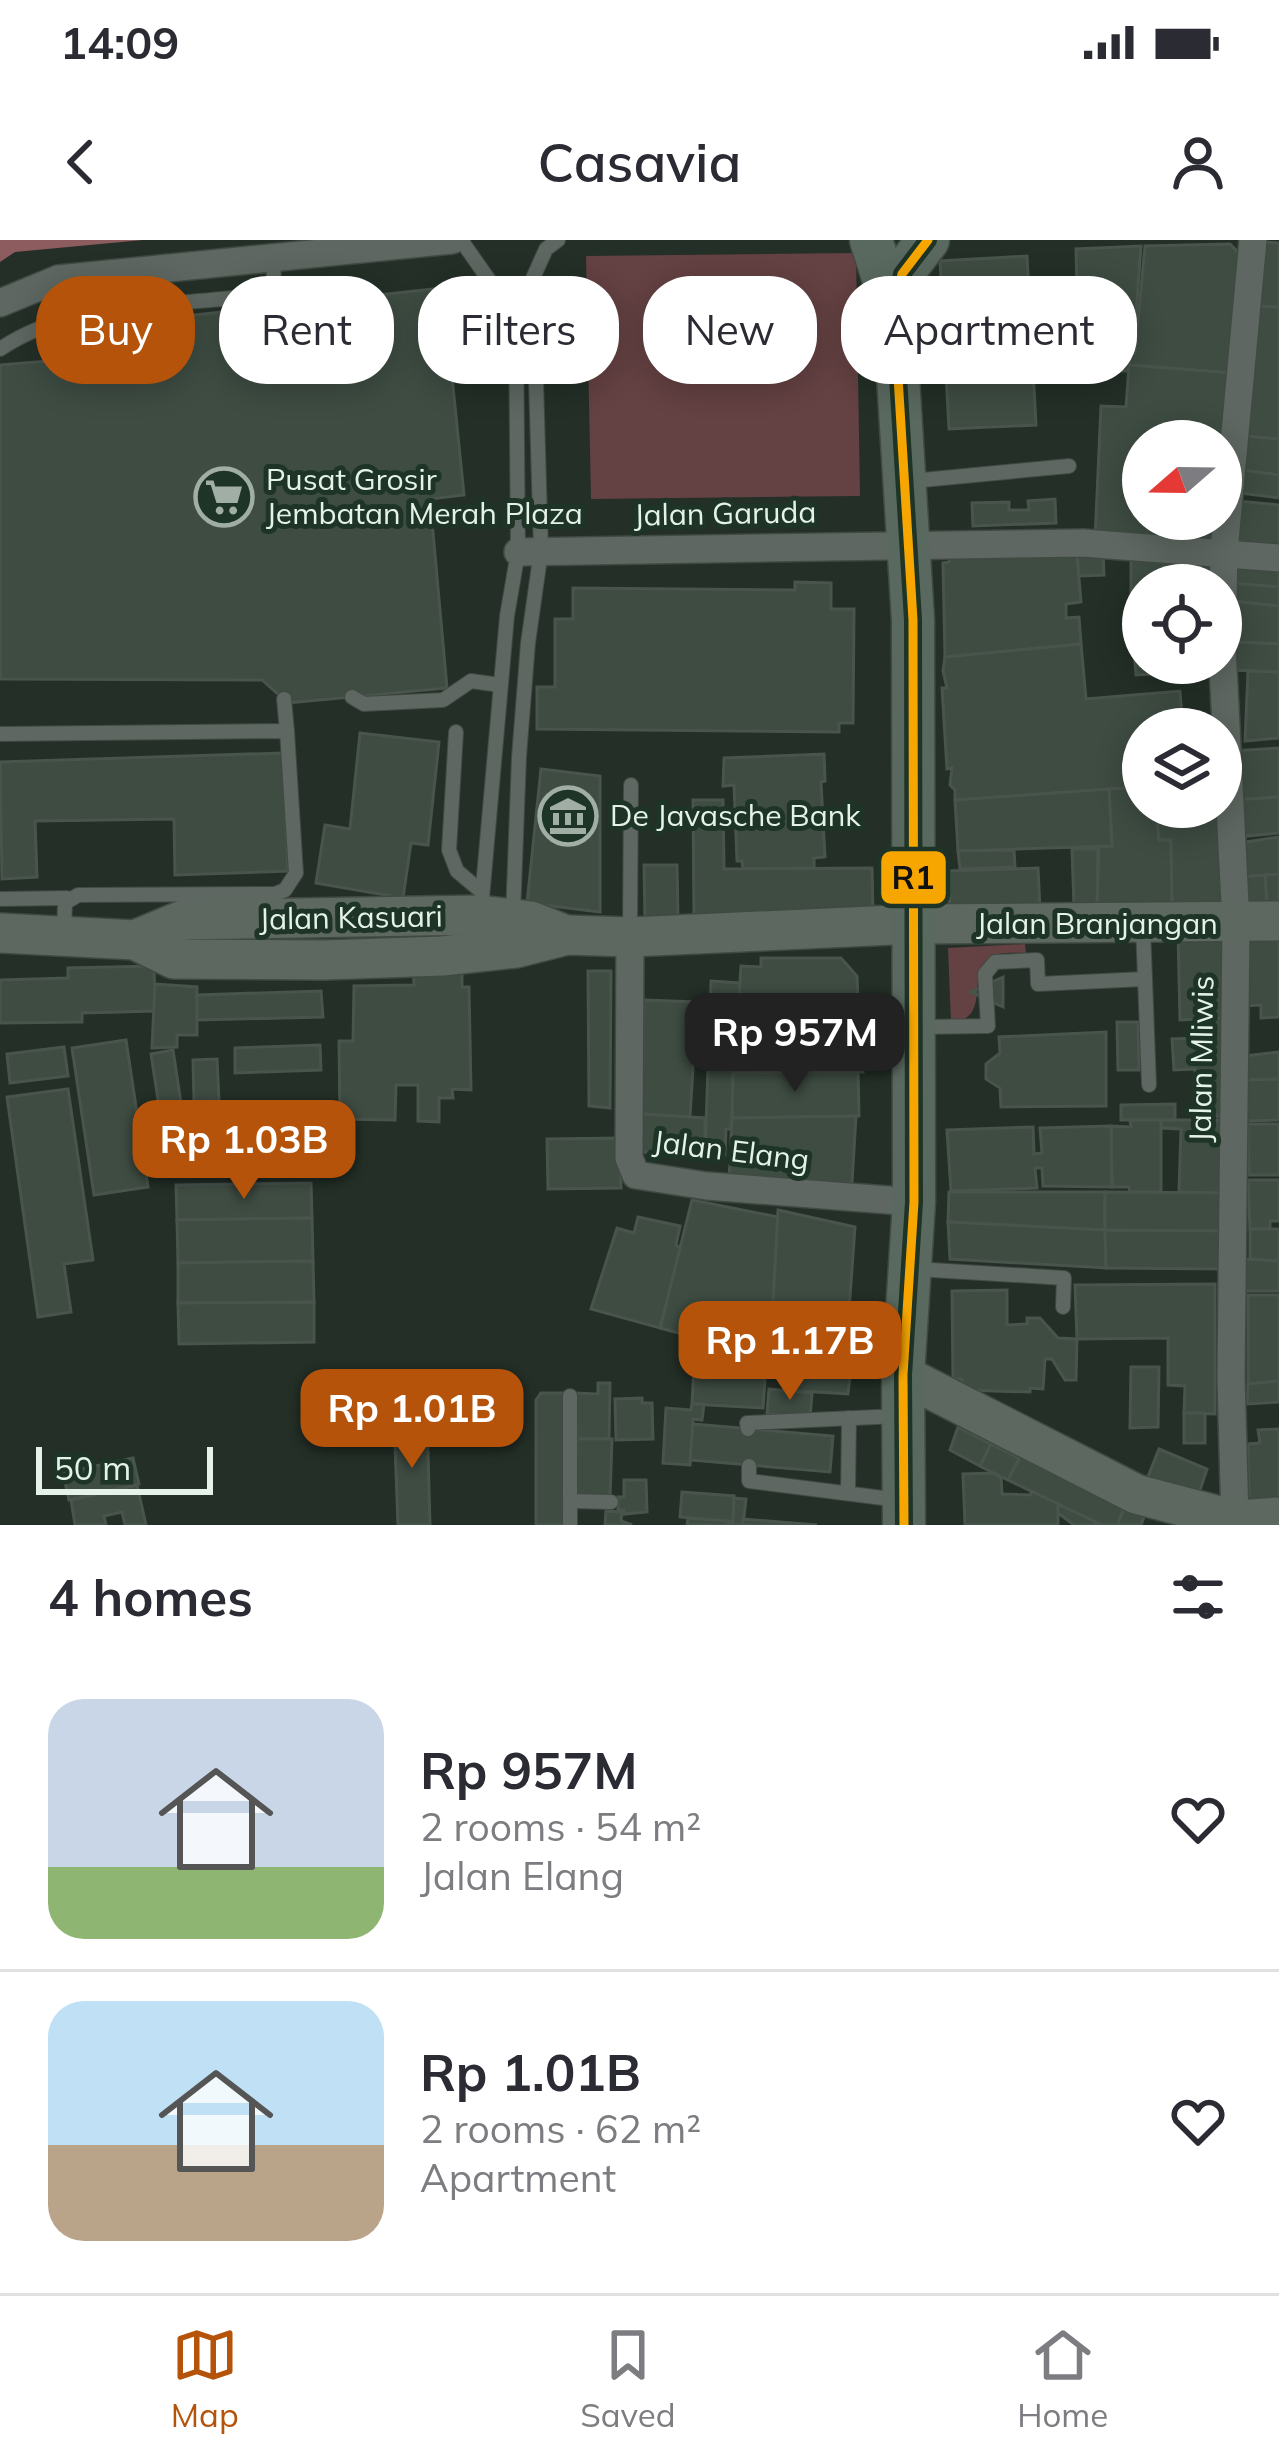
<!DOCTYPE html>
<html lang="en">
<head>
<meta charset="utf-8">
<style>
	:root { --surface:#fff; --page:#f7f7f7; --text:#2b2b33; --muted:#7c7c81; --line:#e1e1e2; --accent:#b45309 }
	body { margin:0; font-family:Mulish,sans-serif; background:var(--page); color:var(--text); height:100vh; display:flex; flex-direction:column; font-size:45px; white-space:nowrap }
	* { box-sizing:border-box; margin:0 }
	p { font-size:39px; color:var(--muted) }
	.icon { flex:none; width:66px; height:66px; fill:none; stroke:currentColor; stroke-width:2; stroke-linecap:round; stroke-linejoin:round }
	.map { position:relative; height:1285px; overflow:hidden }
	.details { display:flex; flex-direction:column; background:var(--surface); flex:1 }
	.details>* { flex:none }
	.top-card { position:absolute; left:36px; top:36px; width:1209px; height:108px; display:flex; gap:24px }
	.needle { width:78px; rotate:250deg }
	.controls { position:absolute; left:1122px; top:180px; display:grid; gap:24px }
	.controls a { display:grid; place-items:center; width:120px; height:120px; border-radius:50%; background:var(--surface); box-shadow:0 6px 30px #0003; font-size:60px }
	.scale { position:absolute; left:36px; bottom:30px; width:177px; box-sizing:border-box; padding-left:12px; border:6px solid #e5f2e9; border-top:0; font-size:33px; line-height:42px; white-space:nowrap; color:#e5f2e9; -webkit-text-stroke:9px #1e3426; paint-order:stroke }
	.price { position:absolute; translate:-50% -102px; padding:0 27px; border-radius:24px; background:var(--accent); color:#fff; font-size:39px; line-height:78px; filter:drop-shadow(0 3px 6px #0008) }
	.price::after { content:''; position:absolute; left:50%; top:72px; width:36px; height:27px; margin-left:-18px; background:inherit; clip-path:polygon(0 0,100% 0,50% 100%) }
	.price.on { background:#222; color:#fff }
	ul { padding:0; list-style:none }
	li { display:flex; align-items:center; gap:36px; height:300px; padding:0 48px }
	li+li { border-top:3px solid var(--line) }
	li span { display:grid; place-items:center; flex:none; width:336px; height:240px; border-radius:36px; color:#555 }
	li>.icon { margin-inline-start:auto }
	span .icon { width:144px; height:144px; fill:#fffc; stroke-width:1 }
	li b { font-size:51px }
	h2 { display:flex; justify-content:space-between; align-items:center; height:144px; padding:0 48px; font-size:51px }
	.tag { padding:0 42px; border-radius:48px; background:var(--surface); box-shadow:0 6px 30px #0003; font-size:42px; line-height:108px }
	.tag.on { background:var(--accent); color:#fff }
	.status { display:flex; justify-content:space-between; align-items:center; height:84px; padding:0 60px; background:var(--surface); direction:ltr }
	.status svg { height:33px; fill:currentColor }
	header { display:flex; justify-content:space-between; align-items:center; height:156px; padding:0 48px; background:var(--surface); font-size:54px; font-weight:600 }
	.menu { display:flex; justify-content:space-around; align-items:center; height:168px; border-top:3px solid var(--line); background:var(--surface); font-size:33px; color:var(--muted) }
	.menu a { display:grid; justify-items:center; gap:6px }
	.menu .on { color:var(--accent) }
	.map>svg:first-child { display:block }
</style>
</head>
<body>
<div class="status"><b>14:09</b><svg viewBox="0 0 49 12"><path d="M0 12V9h3v3zM5 12V6h3v6zM10 12V3h3v9zM15 12V0h3v12zM26 1h20v11H26zM47 4h2v5h-2z"/></svg></div>
<header><svg class="icon" aria-label="back" viewBox="0 0 24 24"><path d="M15 5l-7 7 7 7"/></svg>Casavia<svg class="icon" aria-label="person" viewBox="0 0 24 24"><circle cx="12" cy="8" r="4"/><path d="M4 21q1-7 8-7t8 7"/></svg></header>
<div class="map">
<svg width="1279" height="1285" viewBox="0 0 1279 1285">
	<rect width="100%" height="100%" fill="#232f27"/>
	<g fill="#644142">
		<path d="M856 13 860 256 591 259 586 16Z"/>
		<path d="M1025 704 1026 713C1017 713 1005 712 996 715 961 726 996 779 951 782L948 708Z"/>
	</g>
	<path fill="#8d5c5e" d="M0 0H143L15 12 0 22Z"/>
	<g fill="#3e4c42" stroke="#49544d" stroke-width="3">
		<path d="M1262 2 1279 3V67L1260 66Z"/>
		<path d="M1230 4 1241 15 1230 133 1129 125 1131 112 1135 113 1145 6Z"/>
		<path d="M1141 6 1135 88 1072 89 1071 50H1077L1076 9Z"/>
		<path d="M1027 16 1036 185 949 189 940 21Z"/>
		<path d="M443 48 464 255 430 259 447 448 288 463 262 440 0 439V125L49 121 47 91Z"/>
		<path d="M1254 66 1279 67V199L1245 196Z"/>
		<path d="M1080 89H1088V101L1133 95 1128 131H1074L1075 102H1080Z"/>
		<path d="M1129 125 1233 133 1221 201H1143V279H1218L1216 306 1095 299 1101 166 1126 167Z"/>
		<path d="M1245 196 1279 199V235L1242 230Z"/>
		<path d="M1242 230 1279 235V258L1240 253Z"/>
		<path d="M1055 259 1056 283 973 286 972 263 1009 262V270H1029L1028 261Z"/>
		<path d="M1238 261 1279 265V314L1233 309Z"/>
		<path d="M1077 311H1103L1104 335 1079 336Z"/>
		<path d="M1172 314 1216 315V345H1172Z"/>
		<path d="M1172 314V345H1143V373L1131 374V316Z"/>
		<path d="M951 316H1077L1081 362 1066 364V378L1079 377 1081 404 945 417 943 323 949 322Z"/>
		<path d="M1232 319 1279 323V347L1230 343Z"/>
		<path d="M795 342 831 343V369H854L853 483H839V492L537 489V447H555V379H573V348L795 350Z"/>
		<path d="M1230 343 1279 347V366L1232 361Z"/>
		<path d="M1232 361 1279 366V404L1234 402Z"/>
		<path d="M1143 373V423H1173L1174 433 1136 435 1131 374Z"/>
		<path d="M1234 402 1279 404V432L1232 430Z"/>
		<path d="M1081 404 1086 459 1180 451 1183 489H1143V547L955 560V550L950 545 952 528 947 529 942 448H947L943 431 945 417Z"/>
		<path d="M1175 423H1219V432L1176 435Z"/>
		<path d="M1248 431 1279 432V498L1245 501Z"/>
		<path d="M360 493 439 502 428 605 411 603 403 658 316 643 325 585 350 589Z"/>
		<path d="M1279 508V557L1235 560 1232 511Z"/>
		<path d="M283 513 288 631 175 635 174 579 35 581 37 637 2 639 0 522Z"/>
		<path d="M824 514 825 541 821 542 825 617 814 618V628L743 629 742 621H737L734 545 723 546 724 518Z"/>
		<path d="M541 529 600 536V672L527 663Z"/>
		<path d="M1143 547V567H1156L1159 600H1171L1172 668 1097 666 1099 606H1112L1109 549Z"/>
		<path d="M1109 549 1112 606 958 611 955 560Z"/>
		<path d="M1279 557V593L1236 597 1235 560Z"/>
		<path d="M693 560H723L724 629 872 628 873 674 694 675Z"/>
		<path d="M1156 567H1221L1226 668H1172L1171 600H1159Z"/>
		<path d="M1279 597V634L1240 637 1239 603Z"/>
		<path d="M1072 609H1098L1097 666H1074Z"/>
		<path d="M1014 610 1015 627 960 629 958 611Z"/>
		<path d="M644 625H677L678 678 645 679Z"/>
		<path d="M1038 628 1040 669 950 672 948 631Z"/>
		<path d="M1279 634V666L1267 667 1265 635Z"/>
		<path d="M1265 635 1267 667 1241 668 1240 637Z"/>
		<path d="M1222 692 1225 778 1180 780 1178 693Z"/>
		<path d="M1279 695V777L1261 778V765L1246 766 1243 697Z"/>
		<path d="M761 718H841L857 736 859 784 737 788 741 726 761 727Z"/>
		<path d="M413 723H462V747H469L471 850 452 849 453 858H439V882L418 881V845H396L395 880 340 879 339 801H353L354 746 414 745Z"/>
		<path d="M154 726 155 771 82 773V782L0 783V740L68 738V728Z"/>
		<path d="M588 731H611L610 868 589 866Z"/>
		<path d="M1003 737V767L971 752Z"/>
		<path d="M711 741 740 743 731 889H726L725 915 705 914Z"/>
		<path d="M155 744 197 747V795H177V807L152 808Z"/>
		<path d="M321 751 323 777 197 780V755Z"/>
		<path d="M644 760 697 762 690 877 642 874Z"/>
		<path d="M1225 778 1227 876 1196 877 1195 829 1174 830 1172 799 1200 798V779Z"/>
		<path d="M1117 782H1138L1139 830H1118Z"/>
		<path d="M833 785 834 798 842 797V804H854V816H862L863 832 733 833 737 788Z"/>
		<path d="M1106 792V866L1001 867 1000 848 986 839V824L1000 813 999 797Z"/>
		<path d="M126 800 148 947 94 955 72 808Z"/>
		<path d="M320 805 321 830 235 833V808Z"/>
		<path d="M64 807 68 836 10 843 7 814Z"/>
		<path d="M173 810 184 883 162 886 151 814Z"/>
		<path d="M1279 812V839L1245 840 1244 816Z"/>
		<path d="M217 819 219 861 194 862 193 820Z"/>
		<path d="M858 832 859 876 732 878 733 833Z"/>
		<path d="M1279 839V880L1246 881 1245 840Z"/>
		<path d="M68 849 93 1020 64 1024 71 1072 38 1077 7 857Z"/>
		<path d="M1175 864V880H1121V865Z"/>
		<path d="M642 874 705 878V914L640 912Z"/>
		<path d="M856 876 852 943 729 941 732 878Z"/>
		<path d="M1130 880H1161V952H1130L1129 947H1112L1111 886 1131 887Z"/>
		<path d="M1161 880H1222L1221 953 1179 952 1181 889 1161 888Z"/>
		<path d="M308 881 310 914 173 920 172 887Z"/>
		<path d="M1248 884H1279V935H1249Z"/>
		<path d="M1111 886 1112 947 1043 946 1042 928H1035L1037 948 951 951 947 890 1033 887 1034 914 1042 913 1040 888Z"/>
		<path d="M620 898 621 948 548 949 547 899Z"/>
		<path d="M1248 940H1279V981H1270V989H1250Z"/>
		<path d="M311 943 312 978 177 980 176 945Z"/>
		<path d="M949 952H1105V990L948 982Z"/>
		<path d="M1105 952 1225 953V991L1105 990Z"/>
		<path d="M692 960 778 977 769 1118 660 1088Z"/>
		<path d="M778 970 855 987 845 1126 771 1105Z"/>
		<path d="M638 977 680 986 676 1005 680 1008 660 1088 591 1069 617 988 634 993Z"/>
		<path d="M312 978 313 1021 178 1023 177 980Z"/>
		<path d="M948 982 1105 990 1106 1028 950 1019Z"/>
		<path d="M1250 989H1279V1021L1250 1019Z"/>
		<path d="M1105 990 1225 991V1029L1106 1028Z"/>
		<path d="M1242 1019 1279 1021V1051H1242Z"/>
		<path d="M313 1021 314 1062 178 1063V1023Z"/>
		<path d="M1215 1044V1174L1184 1173 1185 1146 1168 1145V1098L1077 1099 1075 1045Z"/>
		<path d="M1007 1050V1085L1027 1084V1078H1040L1058 1098 1077 1099 1076 1140H1065L1052 1119H1045L1043 1149 1030 1148V1152L963 1150 962 1139H953L952 1051Z"/>
		<path d="M1248 1055H1279V1141L1248 1144Z"/>
		<path d="M314 1062V1102L179 1104 178 1063Z"/>
		<path d="M713 1120 766 1124 763 1168 692 1164 694 1126 713 1127Z"/>
		<path d="M786 1122 827 1137H850L848 1154 785 1150Z"/>
		<path d="M1131 1127H1159L1158 1187 1130 1188Z"/>
		<path d="M1279 1141V1162L1247 1164 1248 1144Z"/>
		<path d="M598 1143H610L609 1199H577L575 1153 598 1154Z"/>
		<path d="M769 1149 812 1153 810 1178 767 1174Z"/>
		<path d="M541 1153H565L564 1285H536V1160Z"/>
		<path d="M642 1158V1163H652L653 1199 616 1200 615 1159Z"/>
		<path d="M692 1164H704L702 1180 693 1179 690 1225 663 1223 666 1168 691 1170Z"/>
		<rect x="1184" y="1173" width="21" height="30"/>
		<path d="M427 1177 430 1285H398L394 1178Z"/>
		<path d="M693 1184 833 1196 830 1232 690 1220Z"/>
		<path d="M958 1187 991 1204 980 1226 950 1210Z"/>
		<path d="M1279 1189V1260H1249L1248 1204 1260 1203 1258 1190Z"/>
		<path d="M577 1199H612L610 1258 577 1257 573 1212 577 1213Z"/>
		<path d="M991 1204 1019 1218 1008 1240 980 1226Z"/>
		<path d="M1159 1209 1207 1229 1197 1259 1147 1239Z"/>
		<path d="M1020 1217 1124 1269 1117 1285H1102L1008 1240Z"/>
		<path d="M133 1218 139 1244 69 1260 63 1233Z"/>
		<path d="M994 1233 1001 1237 1002 1254 1031 1255V1251L1058 1264V1285H965L963 1234Z"/>
		<path d="M624 1240H646L647 1272 624 1274V1270H618V1257H624Z"/>
		<path d="M137 1245 146 1285H125L122 1272 104 1276 106 1285H75L71 1260Z"/>
		<path d="M682 1252 734 1256 733 1282 680 1277Z"/>
		<path d="M734 1258 746 1259 743 1285H728L733 1282Z"/>
		<path d="M1058 1264 1102 1285H1074L1058 1273Z"/>
		<path d="M1125 1267 1144 1277 1141 1285H1117Z"/>
		<path d="M606 1271 622 1272 621 1281 632 1285H605Z"/>
		<path d="M688 1278 728 1281V1285H687Z"/>
		<path d="M743 1279 817 1285H743Z"/>
	</g>
	<g fill="none" stroke-linecap="round" stroke-linejoin="round">
		<defs>
			<g id="lane">
				<path d="M461 0 510 70 516 88 518 312 507 376 481 670"/>
				<path d="M0 109C78 57 176 68 266 54L274 44 273 16"/>
				<path d="M912 241 1069 226"/>
				<path d="M352 457 364 464 443 460 471 441 500 445"/>
				<path d="M284 459 287 491"/>
				<path d="M456 492 449 610 457 631 482 652"/>
				<path d="M0 494 287 491 296 633 285 650 275 654 78 655 65 663 64 691"/>
				<path d="M0 659 67 658"/>
				<path d="M513 675 519 517 528 403 541 311 533 38 546 9 558 0"/>
				<path d="M1143 688 1145 739"/>
				<path d="M630 692 631 545"/>
				<path d="M920 787 988 786 985 734 995 722 1037 720 1038 744 1145 739 1149 845"/>
				<path d="M915 1029 1064 1038 1063 1067"/>
				<path d="M570 1156V1285"/>
				<path d="M748 1189 747 1183 898 1176"/>
				<path d="M749 1226V1241L899 1260"/>
				<path d="M848 1253 849 1178"/>
				<path d="M570 1261 611 1262"/>
			</g>
			<g id="street">
				<path d="M0 63 58 39 452 0"/>
				<path d="M518 312 1083 303 1279 318"/>
				<path d="M630 697 629 918 636 935 707 946 914 962"/>
				<path d="M1235 1280 1231 1138 1236 684 1222 407 1224 311 1253 0"/>
			</g>
			<g id="secondary">
				<path d="M0 693 135 700 174 719 324 720 442 716 516 708 567 695 630 697 915 684 1279 681"/>
				<path d="M135 700 183 680 480 675 531 681 566 695"/>
				<path d="M903 1135 1136 1254 1235 1280 1279 1277"/>
			</g>
			<g id="primary">
				<path d="M871 0 894 72 913 380 914 962 903 1135 904 1285"/>
				<path d="M894 72 902 34 928 0"/>
			</g>
		</defs>
		<use href="#lane" stroke="#404a43" stroke-width="16"/>
		<use href="#street" stroke="#404a43" stroke-width="30"/>
		<use href="#secondary" stroke="#404a43" stroke-width="42"/>
		<use href="#primary" stroke="#404a43" stroke-width="45"/>
		<use href="#lane" stroke="#5e6761" stroke-width="14"/>
		<use href="#street" stroke="#5e6761" stroke-width="27"/>
		<use href="#secondary" stroke="#5c6860" stroke-width="39"/>
		<use href="#primary" stroke="#5a695f" stroke-width="42"/>
		<defs>
			<path id="bus-1" d="M904 1285 903 1135 914 962 913 380 894 72 902 34 928 0"/>
		</defs>
		<use href="#bus-1" stroke="#1e3426" stroke-width="18"/>
		<use href="#bus-1" stroke="#f7a600" stroke-width="9"/>
	</g>
	<defs>
		<symbol id="supermarket-ring" viewBox="-11 -11 22 22"><circle r="9.5" fill="#1e3426" stroke="#a1aea5" stroke-width="1.5"/><path d="M-6-5.5h2.5l.6 2H6L4.5 2H-2.5L-4.4-4H-6ZM-1.5 3.2a1.3 1.3 0 1 0 .1 0ZM3 3.2a1.3 1.3 0 1 0 .1 0Z" fill="#a1aea5"/></symbol>
		<symbol id="museum-ring" viewBox="-11 -11 22 22"><circle r="9.5" fill="#1e3426" stroke="#a1aea5" stroke-width="1.5"/><path d="M0-6L6-3V-2H-6V-3ZM-5-1h2V3h-2ZM-1-1h2V3h-2ZM3-1h2V3H3ZM-6 4H6V6H-6Z" fill="#a1aea5"/></symbol>
	</defs>
	<g fill-rule="evenodd">
		<use href="#supermarket-ring" x="191" y="224" width="66" height="66"/>
		<use href="#museum-ring" x="535" y="543" width="66" height="66"/>
	</g>
	<g text-anchor="middle" stroke-width="10" stroke-linejoin="round" paint-order="stroke">
		<g font-size="30" fill="#e5f2e9" stroke="#1e3426" text-anchor="start">
			<text x="266" y="250">Pusat Grosir<tspan x="266" dy="34">Jembatan Merah Plaza</tspan></text>
			<text x="610" y="586">De Javasche Bank</text>
		</g>
		<g font-size="30" fill="#e5f2e9" stroke="#1e3426">
			<text transform="translate(725 274) rotate(-1)" y="10">Jalan Garuda</text>
			<text transform="translate(351 678) rotate(-1)" y="10">Jalan Kasuari</text>
			<text x="1097" y="694">Jalan Branjangan</text>
			<text transform="translate(1202 819) rotate(-89)" y="10">Jalan Mliwis</text>
			<text transform="translate(731 911) rotate(7)" y="10">Jalan Elang</text>
		</g>
	</g>
	<rect stroke="#1e3426" stroke-width="4.5" x="879" y="609" width="69" height="57" rx="12" fill="#f7a600"/>
	<g font-size="33" text-anchor="middle" font-weight="bold" fill="#111">
		<text x="913" y="649">R1</text>
	</g>
</svg>
<div class="controls">
<a><svg class="needle" viewBox="-14 -14 28 28"><path d="M0-13l5 13h-10z" fill="#e53935"/><path d="M0 13l5-13h-10z" fill="#7c7c81"/></svg></a>
<a><svg class="icon" aria-label="locate" viewBox="0 0 24 24"><circle cx="12" cy="12" r="6"/><path d="M12 2v4M12 18v4M2 12h4M18 12h4"/></svg></a>
<a><svg class="icon" aria-label="layers" viewBox="0 0 24 24"><path d="M12 4l9 5-9 5-9-5zM3 14l9 5 9-5"/></svg></a>
</div>
<div class="scale">50 m</div>
<b class="price on" style="left:795px;top:855px">Rp 957M</b>
<b class="price" style="left:244px;top:962px">Rp 1.03B</b>
<b class="price" style="left:790px;top:1163px">Rp 1.17B</b>
<b class="price" style="left:412px;top:1231px">Rp 1.01B</b>
<div class="top-card">
<a class="tag on">Buy</a>
<a class="tag">Rent</a>
<a class="tag">Filters</a>
<a class="tag">New</a>
<a class="tag">Apartment</a>
</div>
</div>
<section class="details">
<h2>4 homes<svg class="icon" aria-label="filters" viewBox="0 0 24 24"><path d="M4 7h16M4 17h16"/><circle cx="9" cy="7" r="2"/><circle cx="15" cy="17" r="2"/></svg></h2>
<ul>
<li><span style="background:linear-gradient(#c9d6e8 70%,#8fb573 0)"><svg class="icon" aria-label="home" viewBox="0 0 24 24"><path d="M3 11l9-7 9 7M6 9v11h12V9"/></svg></span><div><b>Rp 957M</b><p>2 rooms · 54 m²</p><p>Jalan Elang</p></div><svg class="icon" aria-label="heart" viewBox="0 0 24 24"><path d="M12 20l-8-8c-3-5 5-10 8-4 3-6 11-1 8 4z"/></svg></li>
<li><span style="background:linear-gradient(#bfe0f5 60%,#b9a48a 0)"><svg class="icon" aria-label="home" viewBox="0 0 24 24"><path d="M3 11l9-7 9 7M6 9v11h12V9"/></svg></span><div><b>Rp 1.01B</b><p>2 rooms · 62 m²</p><p>Apartment</p></div><svg class="icon" aria-label="heart" viewBox="0 0 24 24"><path d="M12 20l-8-8c-3-5 5-10 8-4 3-6 11-1 8 4z"/></svg></li>
</ul>
</section>
<nav class="menu">
<a class="on"><svg class="icon" aria-label="map" viewBox="0 0 24 24"><path d="M3 6l6-2 6 2 6-2v14l-6 2-6-2-6 2zM9 4v14M15 6v14"/></svg>Map</a>
<a><svg class="icon" aria-label="saved" viewBox="0 0 24 24"><path d="M7 4h10v16l-5-4-5 4z"/></svg>Saved</a>
<a><svg class="icon" aria-label="home" viewBox="0 0 24 24"><path d="M3 11l9-7 9 7M6 9v11h12V9"/></svg>Home</a>
</nav>
</body>
</html>
